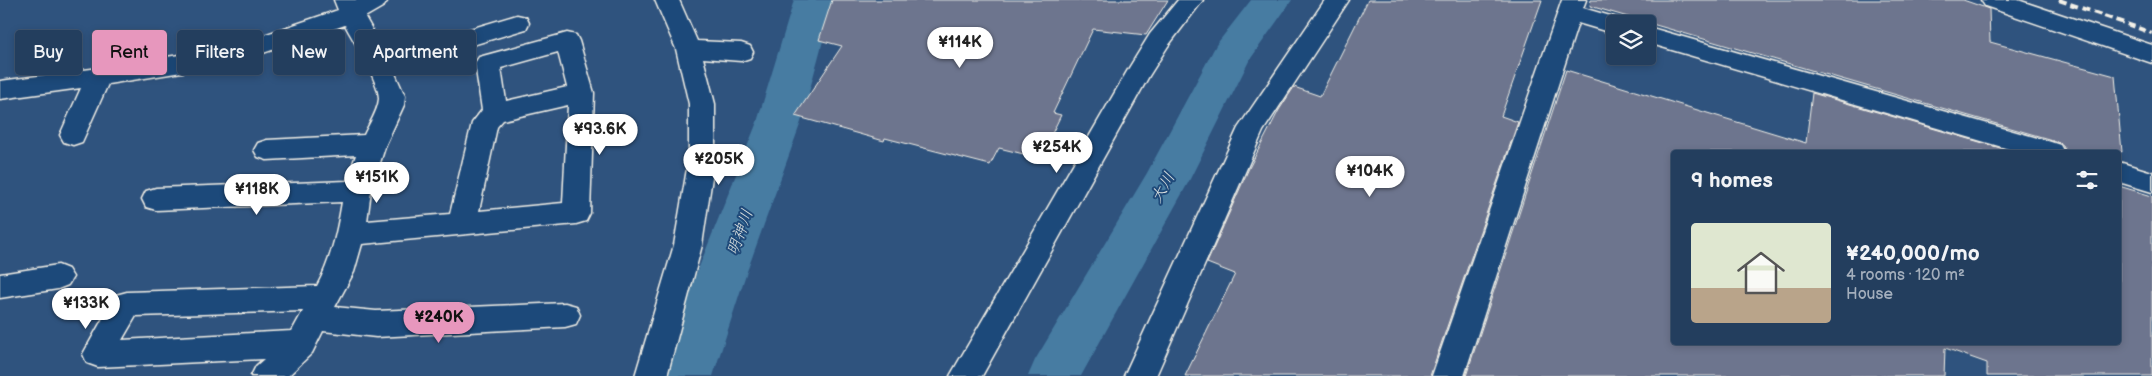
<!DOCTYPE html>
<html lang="en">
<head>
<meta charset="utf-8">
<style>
	:root { --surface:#233e5e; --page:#2b4564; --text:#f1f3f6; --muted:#a3aebc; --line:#405773; --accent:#e797bd }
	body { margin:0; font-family:"Balsamiq Sans","Klee One",sans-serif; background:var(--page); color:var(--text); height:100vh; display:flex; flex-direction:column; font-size:19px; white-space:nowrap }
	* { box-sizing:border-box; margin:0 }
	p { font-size:16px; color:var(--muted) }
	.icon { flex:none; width:28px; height:28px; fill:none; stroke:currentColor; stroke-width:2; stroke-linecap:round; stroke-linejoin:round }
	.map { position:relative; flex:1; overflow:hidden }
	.side { position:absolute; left:1671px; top:150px; width:450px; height:195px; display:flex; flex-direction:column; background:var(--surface); border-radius:5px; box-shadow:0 2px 8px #0003,0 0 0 1px var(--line) }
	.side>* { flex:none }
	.top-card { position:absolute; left:15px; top:30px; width:475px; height:45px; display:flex; gap:10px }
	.controls { position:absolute; left:1606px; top:15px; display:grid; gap:10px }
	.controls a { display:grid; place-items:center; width:50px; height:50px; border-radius:5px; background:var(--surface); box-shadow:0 2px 8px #0003,0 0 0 1px var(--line); font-size:25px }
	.price { position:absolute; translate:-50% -42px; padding:0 11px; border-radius:18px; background:#fff; color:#222; font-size:16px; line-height:32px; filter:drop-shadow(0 1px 2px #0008) }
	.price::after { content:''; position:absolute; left:50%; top:30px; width:15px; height:11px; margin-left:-8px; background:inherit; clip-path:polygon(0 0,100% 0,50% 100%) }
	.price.on { background:var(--accent); color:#111 }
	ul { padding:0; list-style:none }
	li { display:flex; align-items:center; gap:15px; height:125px; padding:0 20px }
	li span { display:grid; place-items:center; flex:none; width:140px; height:100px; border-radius:5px; color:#555 }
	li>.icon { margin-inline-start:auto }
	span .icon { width:60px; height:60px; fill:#fffc; stroke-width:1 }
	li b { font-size:21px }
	h2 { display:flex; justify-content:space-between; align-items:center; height:60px; padding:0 20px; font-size:21px }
	.tag { padding:0 18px; border-radius:5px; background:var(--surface); box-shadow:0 2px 8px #0003,0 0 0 1px var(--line); font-size:18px; line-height:45px }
	.tag.on { background:var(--accent); color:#111 }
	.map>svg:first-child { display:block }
</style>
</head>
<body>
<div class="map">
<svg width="2152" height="376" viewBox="0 0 2152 376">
	<rect width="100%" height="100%" fill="#2f537e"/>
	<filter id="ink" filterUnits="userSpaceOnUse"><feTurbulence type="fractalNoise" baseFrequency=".02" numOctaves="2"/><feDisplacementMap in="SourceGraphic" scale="10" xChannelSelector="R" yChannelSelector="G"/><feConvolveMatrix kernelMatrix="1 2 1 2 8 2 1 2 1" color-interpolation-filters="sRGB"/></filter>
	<g filter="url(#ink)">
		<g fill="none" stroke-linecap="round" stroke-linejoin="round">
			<g fill="#467ca2" fill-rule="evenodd">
				<path d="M794 0H834L801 122 745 277 713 376H661L695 277 757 122Z"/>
				<path d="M1251 0H1292L1249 61 1188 183 1081 376H1028L1035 360 1147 173 1216 45Z"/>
			</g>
		</g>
		<g fill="#6d758e" stroke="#f4f1e8">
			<path d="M832 0H1168L1146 35 1093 29 1053 113 1061 115 1040 158 999 148 990 165 885 138 884 141 795 116 842 46 819 40Z"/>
			<path d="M1368 0H1542L1501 116 1518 122 1430 376H1185L1235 274 1207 263 1249 168 1279 110 1294 87 1320 96Z"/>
			<path d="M1591 0H1963L1989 9 1990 42 2115 76 2122 152H2066L2062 144 2052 140 1590 6Z"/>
			<path d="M1566 70 1806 143 1812 93 2014 152H1674V342H2119V186L2152 196V376H1987V363L1945 348 1944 376H1466Z"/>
		</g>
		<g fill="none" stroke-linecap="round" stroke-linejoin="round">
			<defs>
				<g id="minor">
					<path d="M334 0H388L384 6 365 17 386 54 517 15 526 17 529 23 526 29 393 69 405 96 404 105 386 144 371 191 367 221 450 214 472 123 482 110 475 63 479 57 567 33 576 35 579 41 594 93 590 213 586 221 576 224 362 244 354 272 335 307 376 311 565 303 576 306 580 315 576 324 565 327 376 337 323 331 312 353 288 376H251L256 366 264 359 98 367 87 363 83 354 116 295 127 292 317 286C331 260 337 232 342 202L156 210 146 207 142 199 146 191 156 188 347 181 356 155 267 160 258 157 254 150 258 143 267 140 364 135C369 124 378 111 379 99 380 83 353 40 345 25L231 64 108 84 82 142 73 145 64 142 60 135 81 88 0 99V81L99 68 228 47 338 10ZM558 52 567 87 506 101 501 68ZM568 105 563 203 479 211 497 127 503 120ZM303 311 292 331 122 340 136 316Z"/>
					<path d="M655 0H679L697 41 741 43 750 46 753 52 750 58 741 61 703 58 715 104V157L702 245 667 376H635L674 245 689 157V104L676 49Z"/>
					<path d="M1178 0H1203L1168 46 1149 76 982 376H950L1129 68 1150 34Z"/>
					<path d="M1325 0H1349L1263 131 1156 376H1124L1238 128Z"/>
					<path d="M1562 0H1586L1583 8 1624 20 1626 24H1615V34L1578 23 1464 376H1432Z"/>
					<path d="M1981 0H2018L2152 45V63L1985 6Z"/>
					<path d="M1648 27 2051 142 2060 145 2064 152H2019L1648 43Z"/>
					<path d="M2119 162 2152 172V192L2119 182Z"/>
					<path d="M58 265 68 269 73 277 68 285 58 289 0 298V274Z"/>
				</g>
			</defs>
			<use href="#minor" stroke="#f4f1e8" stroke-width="3"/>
			<use href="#minor" fill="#1f4a7a" fill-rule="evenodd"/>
			<path stroke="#f4f1e8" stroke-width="4" stroke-dasharray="8 4" stroke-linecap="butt" d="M2059 0 2152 33"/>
		</g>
	</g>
	<g text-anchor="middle" stroke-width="4" stroke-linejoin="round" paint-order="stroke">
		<g font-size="16" font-style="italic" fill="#dadfde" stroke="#1f4a7a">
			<text transform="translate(1162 187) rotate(-61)" y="6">大川</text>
			<text transform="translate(739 232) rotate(-70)" y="6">明神川</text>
		</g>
	</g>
</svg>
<div class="controls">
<a><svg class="icon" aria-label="layers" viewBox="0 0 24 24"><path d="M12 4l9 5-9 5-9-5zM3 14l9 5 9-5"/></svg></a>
</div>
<b class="price" style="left:960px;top:69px">¥114K</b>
<b class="price" style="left:600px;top:156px">¥93.6K</b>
<b class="price" style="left:1057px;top:174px">¥254K</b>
<b class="price" style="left:719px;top:186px">¥205K</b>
<b class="price" style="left:1370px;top:198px">¥104K</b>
<b class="price" style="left:377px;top:204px">¥151K</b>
<b class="price" style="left:257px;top:216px">¥118K</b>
<b class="price" style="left:86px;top:330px">¥133K</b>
<b class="price on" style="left:439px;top:344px">¥240K</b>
<div class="top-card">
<a class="tag">Buy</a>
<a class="tag on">Rent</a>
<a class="tag">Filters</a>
<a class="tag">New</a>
<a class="tag">Apartment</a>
</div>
<section class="side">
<h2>9 homes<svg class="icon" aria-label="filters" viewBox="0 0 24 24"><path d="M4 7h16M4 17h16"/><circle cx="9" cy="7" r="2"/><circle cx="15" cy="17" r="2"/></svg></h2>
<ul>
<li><span style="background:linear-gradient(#dfe7d0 65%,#b9a48a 0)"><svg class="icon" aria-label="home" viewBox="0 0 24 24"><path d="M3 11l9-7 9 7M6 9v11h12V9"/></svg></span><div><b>¥240,000/mo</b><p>4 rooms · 120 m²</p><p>House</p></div></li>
</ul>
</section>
</div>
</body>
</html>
